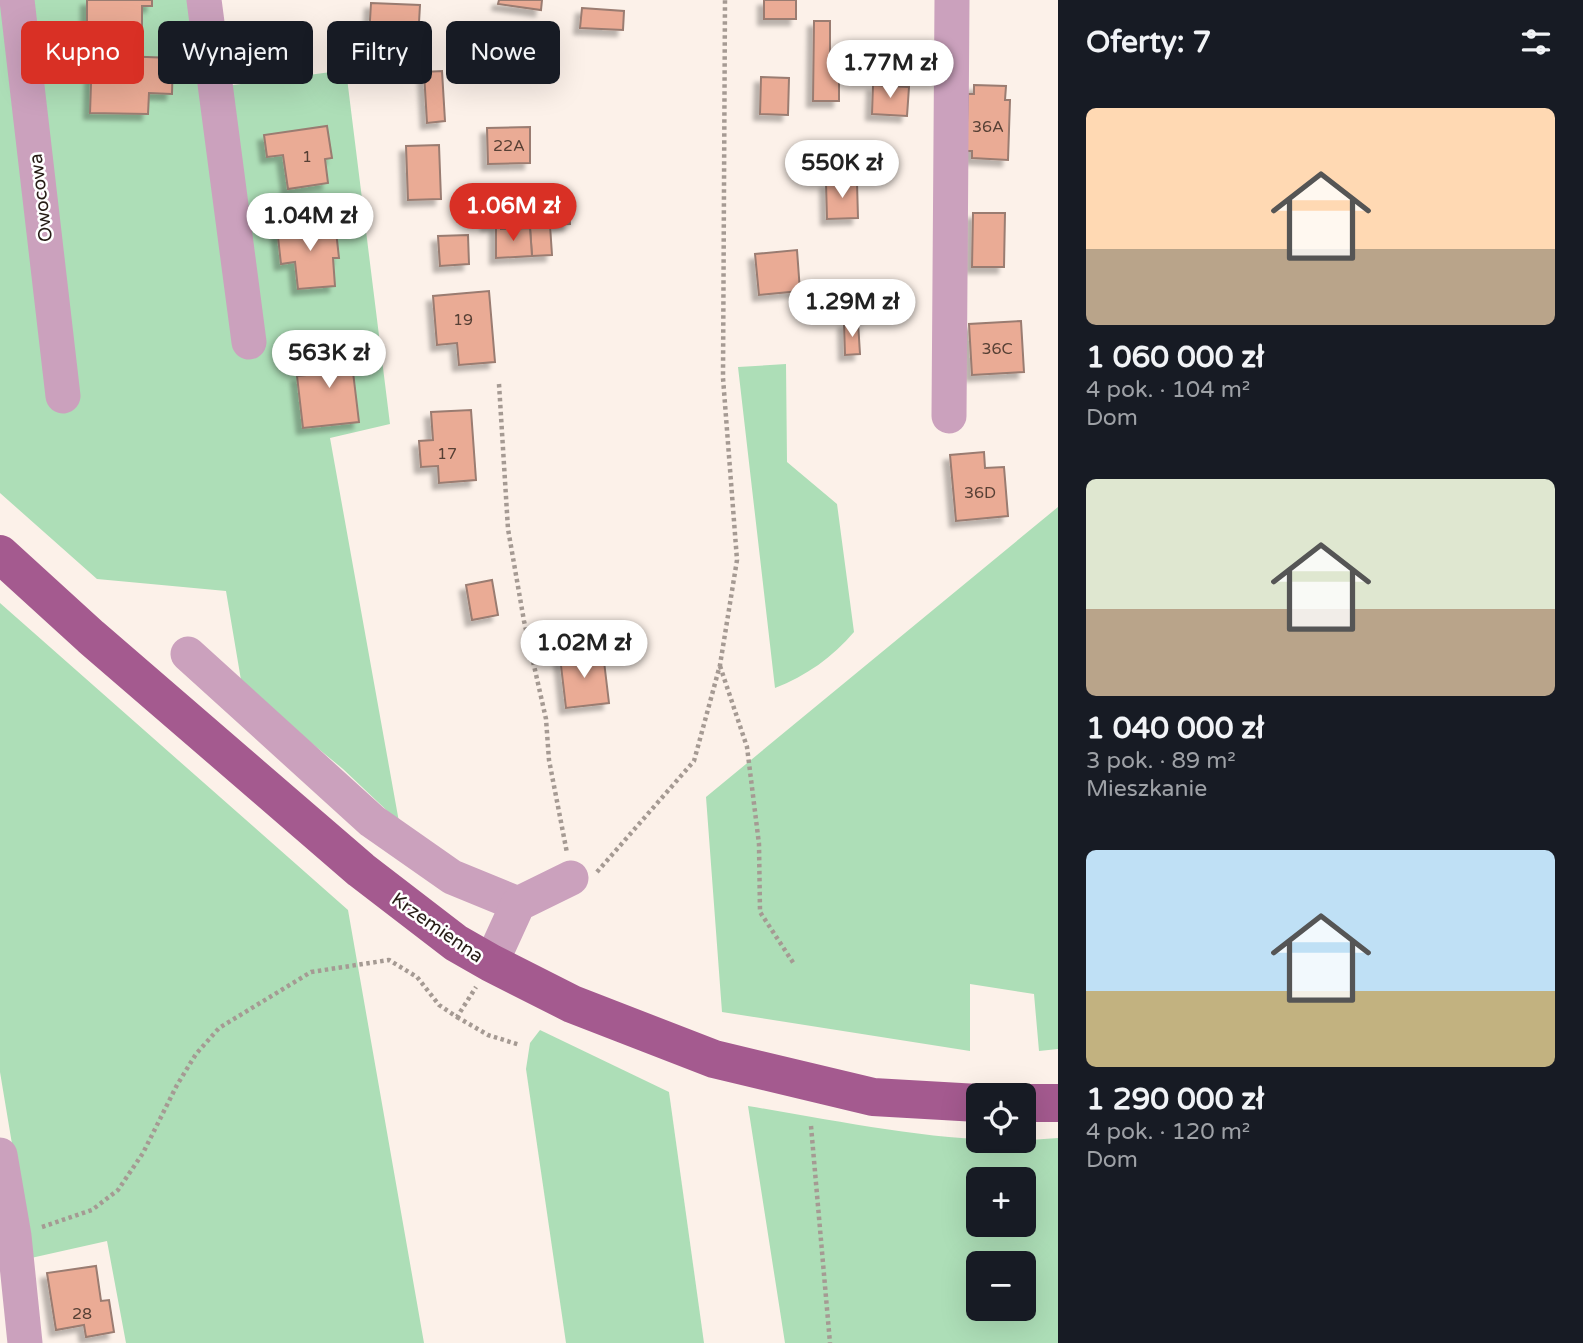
<!DOCTYPE html>
<html lang="pl">
<head>
<meta charset="utf-8">
<style>
	:root { --surface:#171b24; --page:#242831; --text:#f1f3f6; --muted:#9ea1a6; --accent:#d93025 }
	body { margin:0; font-family:"Varela Round",sans-serif; background:var(--page); color:var(--text); height:100vh; display:flex; flex-direction:column; font-size:26px; white-space:nowrap }
	* { box-sizing:border-box; margin:0 }
	p { font-size:23px; color:var(--muted) }
	.icon { flex:none; width:38px; height:38px; fill:none; stroke:currentColor; stroke-width:2; stroke-linecap:round; stroke-linejoin:round }
	.map { position:relative; flex:1; overflow:hidden }
	.details { display:flex; flex-direction:column; background:var(--surface); width:525px }
	.details>* { flex:none }
	.banner { position:absolute; left:21px; top:21px; width:665px; height:63px; display:flex; gap:14px }
	.controls { position:absolute; left:966px; top:1083px; display:grid; gap:14px }
	.controls a { display:grid; place-items:center; width:70px; height:70px; border-radius:10px; background:var(--surface); box-shadow:0 7px 28px #0002; font-size:35px }
	.price { position:absolute; translate:-50% -60px; padding:0 16px; border-radius:24px; background:#fff; color:#222; font-size:23px; line-height:46px; filter:drop-shadow(0 2px 4px #0008) }
	.price::after { content:''; position:absolute; left:50%; top:42px; width:21px; height:16px; margin-left:-10px; background:inherit; clip-path:polygon(0 0,100% 0,50% 100%) }
	.price.current { background:var(--accent); color:#fff }
	ul { padding:0; list-style:none }
	li { display:grid; align-content:center; gap:14px; height:371px; padding:0 28px }
	li span { display:grid; place-items:center; height:217px; border-radius:10px; color:#555 }
	li>.icon { margin-inline-start:auto }
	span .icon { width:126px; height:126px; fill:#fffc; stroke-width:1 }
	li b { font-size:30px }
	h2 { display:flex; justify-content:space-between; align-items:center; height:84px; padding:0 28px; font-size:30px }
	.pill { padding:0 24px; border-radius:10px; background:var(--surface); box-shadow:0 7px 28px #0002; font-size:24px; line-height:63px }
	.pill.current { background:var(--accent); color:#fff }
	main { display:flex; flex:1; min-height:0 }
	.map>svg:first-child { display:block }
</style>
</head>
<body>
<main>
<div class="map">
<svg width="1058" height="1343" viewBox="0 0 1058 1343">
	<defs>
		<filter id="shadow"><feDropShadow dx="-6" dy="6" stdDeviation="2" flood-color="#0004"/></filter>
	</defs>
	<rect width="100%" height="100%" fill="#fcf1e9"/>
	<g fill="#addeb7" fill-rule="evenodd">
		<path d="M0 0H197L211 88 346 70 390 424 330 438 399 822 343 769 242 686 226 591 97 579 0 493Z"/>
		<path d="M786 364 787 462 837 504 854 632C833 657 806 676 775 688L738 367Z"/>
		<path d="M1058 507V1049L1039 1051 1034 994 970 984V1051L722 1012 706 797Z"/>
		<path d="M0 603 348 910 424 1343H126L107 1241 31 1258 0 1072Z"/>
		<path d="M540 1030 669 1092 704 1343H566L526 1069 530 1043Z"/>
		<path d="M748 1106C852 1123 954 1147 1058 1138V1343H785ZM978 1180H1024V1225H978ZM978 1264H1024V1309H978Z"/>
	</g>
	<g fill="#eaab95" stroke="#9a7c71" stroke-width="2" filter="url(#shadow)">
		<path d="M87 0H152V6H142V27H87Z"/>
		<path d="M499 0H542L541 10 498 4Z"/>
		<rect x="764" y="0" width="32" height="19"/>
		<path d="M371 3 420 5 418 40 369 37Z"/>
		<path d="M582 8 624 11 623 30 580 28Z"/>
		<path d="M814 21H830V54L839 53V101H813Z"/>
		<path d="M92 55 173 58 172 94 149 93 148 114 90 113Z"/>
		<path d="M442 71 445 121 427 123 424 72Z"/>
		<path d="M761 77 789 78 788 115 760 114Z"/>
		<path d="M873 85 909 87 907 116 872 114Z"/>
		<path d="M974 85 1006 86 1005 100H1010L1008 160 972 158V151H966L968 94H974Z"/>
		<path d="M327 126 332 158 325 159 328 183 288 189 283 155 267 157 264 135Z"/>
		<path d="M530 127V163L488 164 487 128Z"/>
		<path d="M439 145 441 199 408 200 406 146Z"/>
		<path d="M857 182 858 218 827 219 826 183Z"/>
		<path d="M504 196 506 224 487 225 485 197Z"/>
		<path d="M569 210 570 224 550 225 552 255 532 256 530 228 544 227 543 211Z"/>
		<path d="M973 213H1005L1004 267H972Z"/>
		<path d="M335 222 339 258H333L335 286 298 289 295 262 281 264 277 228Z"/>
		<path d="M496 225H501V229L530 228 532 256 496 258Z"/>
		<path d="M468 235 469 264 440 266 438 236Z"/>
		<path d="M797 250 800 291 759 295 755 254Z"/>
		<path d="M489 291 495 362 459 365 457 343 437 345 433 296Z"/>
		<path d="M1021 321 1024 372 972 375 969 324Z"/>
		<path d="M858 322 860 354 845 355 844 323Z"/>
		<path d="M350 347 359 422 303 428 297 376 315 374 313 351Z"/>
		<path d="M471 410 476 480 439 483 438 466 421 467 419 441 433 440 431 412Z"/>
		<path d="M984 452 985 468 1004 467 1008 516 956 521 950 455Z"/>
		<path d="M492 580 498 615 472 620 466 585Z"/>
		<path d="M603 653 609 703 566 708 560 657Z"/>
		<path d="M96 1266 101 1301 109 1300 114 1332 86 1337 84 1325 56 1330 47 1273Z"/>
	</g>
	<g fill="none" stroke-linecap="round" stroke-linejoin="round">
		<g stroke="#a59a93" stroke-width="4.5" stroke-dasharray="3.5 3.5" stroke-linecap="butt">
			<path d="M499 384 508 529 524 621 546 719 549 760 567 853"/>
			<path d="M720 666 747 747 759 844 760 912 794 964"/>
			<path d="M597 872 694 761 720 665 737 560 723 378 725 0"/>
			<path d="M457 1017 488 1035 520 1045"/>
			<path d="M811 1126 830 1343"/>
			<path d="M42 1227 92 1210 118 1190 143 1153 177 1085 196 1054 219 1028 311 972 389 960 417 977 439 1005 457 1017 476 987"/>
		</g>
		<g stroke="#cba1bd" stroke-width="35">
			<path d="M17 0 63 396"/>
			<path d="M204 0 249 342"/>
			<path d="M949 416 952 0"/>
			<path d="M188 654 372 821 452 877 518 904"/>
			<path d="M491 963 518 904 571 878"/>
			<path d="M0 1155 14 1236 25 1343"/>
		</g>
		<g stroke="#a45a8f" stroke-width="38">
			<path d="M0 554 91 637 361 870 456 943 491 963 572 1004 714 1059 873 1097 978 1103"/>
			<path d="M1024 1103H1058"/>
		</g>
	</g>
	<g text-anchor="middle" stroke-width="5" stroke-linejoin="round" paint-order="stroke">
		<g font-size="16" fill="#574035">
			<text x="988" y="132">36A</text>
			<text x="509" y="151">22A</text>
			<text x="307" y="162">1</text>
			<text x="463" y="325">19</text>
			<text x="997" y="354">36C</text>
			<text x="447" y="459">17</text>
			<text x="980" y="498">36D</text>
			<text x="82" y="1319">28</text>
		</g>
		<g font-size="19" fill="#261c15" stroke="#fff">
			<text transform="translate(40 198) rotate(-97)" y="7">Owocowa</text>
			<text transform="translate(438 927) rotate(35)" y="7">Krzemienna</text>
		</g>
	</g>
</svg>
<div class="controls">
<a><svg class="icon" aria-label="locate" viewBox="0 0 24 24"><circle cx="12" cy="12" r="6"/><path d="M12 2v4M12 18v4M2 12h4M18 12h4"/></svg></a>
<a>+</a>
<a>−</a>
</div>
<b class="price" style="left:890px;top:100px">1.77M zł</b>
<b class="price" style="left:842px;top:200px">550K zł</b>
<b class="price current" style="left:513px;top:243px">1.06M zł</b>
<b class="price" style="left:310px;top:253px">1.04M zł</b>
<b class="price" style="left:852px;top:339px">1.29M zł</b>
<b class="price" style="left:329px;top:390px">563K zł</b>
<b class="price" style="left:584px;top:680px">1.02M zł</b>
<div class="banner">
<a class="pill current">Kupno</a>
<a class="pill">Wynajem</a>
<a class="pill">Filtry</a>
<a class="pill">Nowe</a>
</div>
</div>
<section class="details">
<h2>Oferty: 7<svg class="icon" aria-label="filters" viewBox="0 0 24 24"><path d="M4 7h16M4 17h16"/><circle cx="9" cy="7" r="2"/><circle cx="15" cy="17" r="2"/></svg></h2>
<ul>
<li><span style="background:linear-gradient(#ffd9b3 65%,#b9a48a 0)"><svg class="icon" aria-label="home" viewBox="0 0 24 24"><path d="M3 11l9-7 9 7M6 9v11h12V9"/></svg></span><div><b>1 060 000 zł</b><p>4 pok. · 104 m²</p><p>Dom</p></div></li>
<li><span style="background:linear-gradient(#dfe7d0 60%,#b9a48a 0)"><svg class="icon" aria-label="home" viewBox="0 0 24 24"><path d="M3 11l9-7 9 7M6 9v11h12V9"/></svg></span><div><b>1 040 000 zł</b><p>3 pok. · 89 m²</p><p>Mieszkanie</p></div></li>
<li><span style="background:linear-gradient(#bfe0f5 65%,#c2b280 0)"><svg class="icon" aria-label="home" viewBox="0 0 24 24"><path d="M3 11l9-7 9 7M6 9v11h12V9"/></svg></span><div><b>1 290 000 zł</b><p>4 pok. · 120 m²</p><p>Dom</p></div></li>
</ul>
</section>
</main>
</body>
</html>
